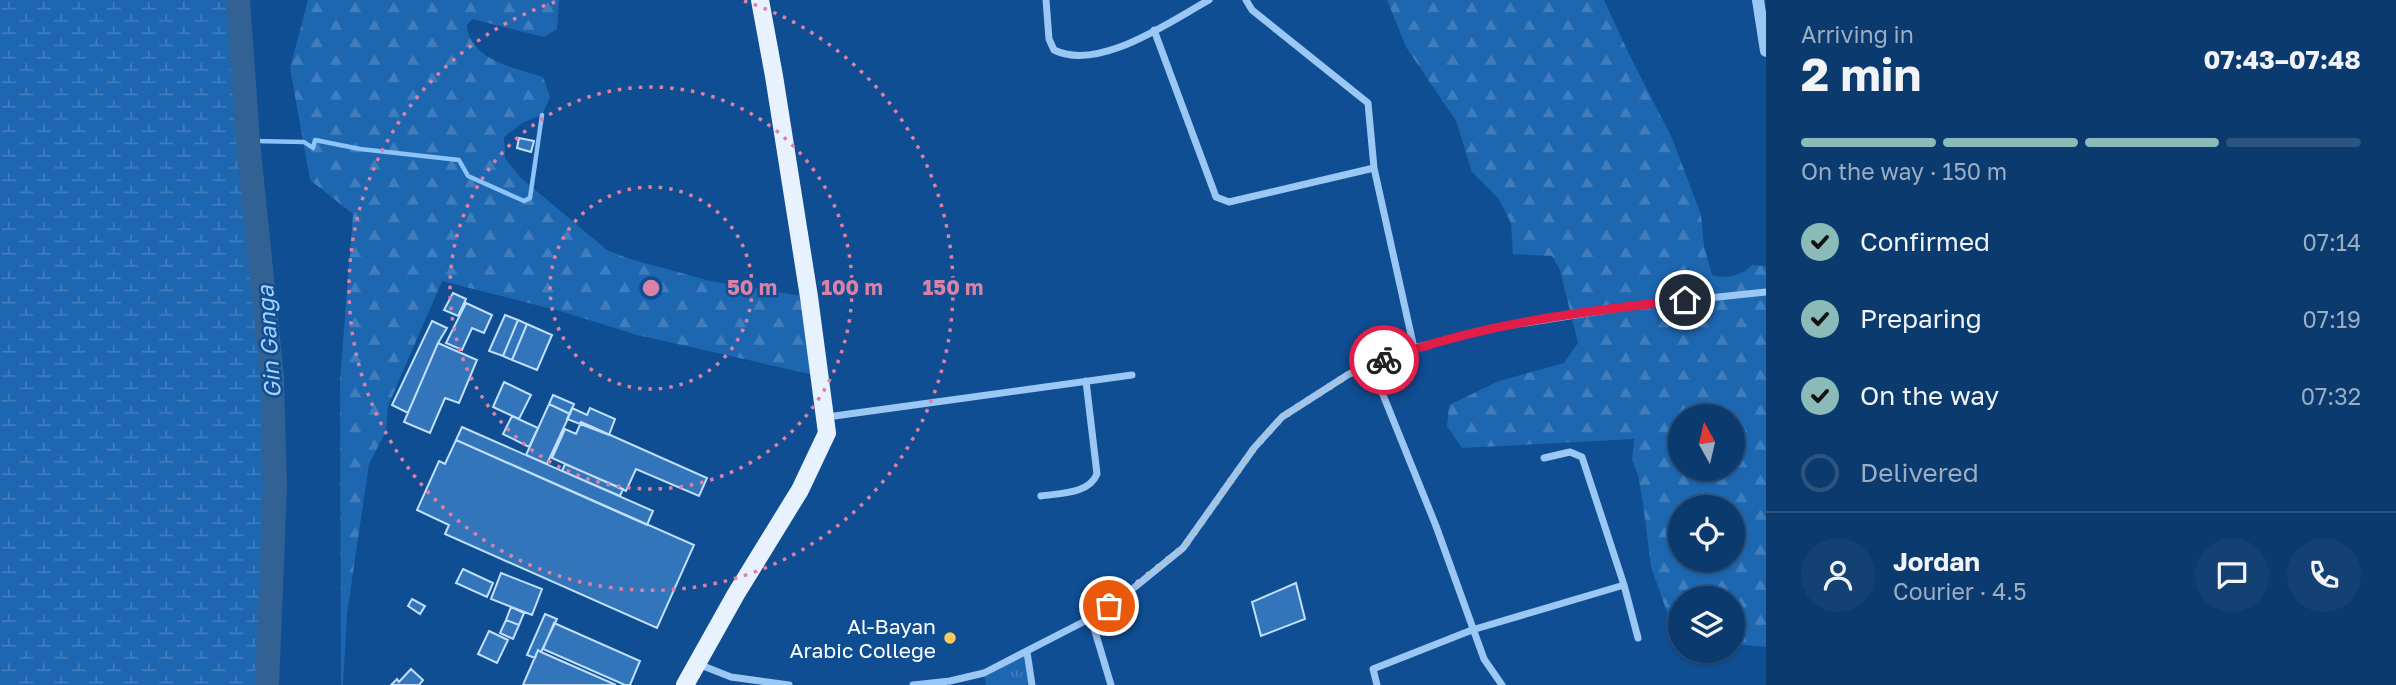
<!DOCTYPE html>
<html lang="en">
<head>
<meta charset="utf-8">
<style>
  body { margin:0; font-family:"Golos Text",sans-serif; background:#144173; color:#f1f3f6; height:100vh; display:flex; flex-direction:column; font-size:26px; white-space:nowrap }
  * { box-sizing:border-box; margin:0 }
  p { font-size:23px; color:#9aadc2 }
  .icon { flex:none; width:38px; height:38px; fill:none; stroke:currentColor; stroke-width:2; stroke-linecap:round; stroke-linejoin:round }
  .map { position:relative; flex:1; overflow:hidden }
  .drawer { display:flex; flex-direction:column; background:#0b3a6e; width:630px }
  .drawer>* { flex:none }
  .needle { width:46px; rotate:352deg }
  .controls { position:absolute; left:1668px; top:404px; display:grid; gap:14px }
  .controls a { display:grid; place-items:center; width:77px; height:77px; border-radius:50%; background:#0b3a6e; box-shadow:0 2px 5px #0004,0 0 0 2px #2b5481; font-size:35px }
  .pin { position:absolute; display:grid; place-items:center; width:60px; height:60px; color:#fff; margin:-30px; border:4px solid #fff; border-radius:50%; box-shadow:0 2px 7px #0007 }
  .courier { position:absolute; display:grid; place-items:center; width:70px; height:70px; margin:-35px; border:5px solid #e11d48; border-radius:50%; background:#fff; color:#222; box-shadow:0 2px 9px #0007 }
  .headline em { font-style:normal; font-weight:700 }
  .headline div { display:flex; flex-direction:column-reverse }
  .headline { display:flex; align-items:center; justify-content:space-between; height:119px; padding:0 35px }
  h1 { font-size:46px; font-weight:700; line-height:52px }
  .bar { display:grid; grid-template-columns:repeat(4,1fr); gap:10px 7px; align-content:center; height:84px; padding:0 35px }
  .bar i { height:9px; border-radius:5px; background:#2b5481 }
  .bar .active { background:#8bbbb9 }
  .bar p { grid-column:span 4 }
  .line { display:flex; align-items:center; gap:18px; padding:0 35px; border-top:2px solid #2b5481 }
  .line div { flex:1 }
  .round { display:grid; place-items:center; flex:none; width:74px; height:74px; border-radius:37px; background:#144173 }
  ol { padding:0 35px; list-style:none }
  li { display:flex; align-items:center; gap:21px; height:77px }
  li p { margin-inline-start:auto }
  li .icon { padding:7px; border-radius:50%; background:#8bbbb9; color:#111; stroke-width:4 }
  li:last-child { color:#9aadc2 }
  li i { width:38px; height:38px; border:4px solid #2b5481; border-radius:50% }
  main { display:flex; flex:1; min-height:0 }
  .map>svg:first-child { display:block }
</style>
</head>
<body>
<main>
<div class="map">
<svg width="1766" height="685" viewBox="0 0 1766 685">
  <defs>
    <pattern id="grass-tufts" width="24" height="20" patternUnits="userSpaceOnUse" patternTransform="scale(1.75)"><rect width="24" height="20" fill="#1d66b0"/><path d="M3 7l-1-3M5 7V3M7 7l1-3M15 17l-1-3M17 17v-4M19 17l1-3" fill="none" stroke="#3f7dbc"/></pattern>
    <pattern id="forest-firs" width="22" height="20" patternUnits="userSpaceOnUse" patternTransform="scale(1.75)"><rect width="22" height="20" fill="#1d66b0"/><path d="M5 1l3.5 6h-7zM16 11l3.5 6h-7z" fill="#3f7dbc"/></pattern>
    <pattern id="wetland-marsh" width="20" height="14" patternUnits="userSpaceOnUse" patternTransform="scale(1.75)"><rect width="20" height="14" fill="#1d66b0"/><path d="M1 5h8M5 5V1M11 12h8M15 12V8" fill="none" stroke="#3f7dbc"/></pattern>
  </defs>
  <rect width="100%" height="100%" fill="#0f4e93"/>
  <!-- grass -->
  <path fill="url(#grass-tufts)" d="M1027,652l5,33h-46l-2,-12z"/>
  <!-- forest -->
  <path fill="url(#forest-firs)" fill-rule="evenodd" d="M308,0h251l-2,29 -13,8 -72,-18 -5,6c2,35 49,43 76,52l7,20 -8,18 -20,8 -18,14 1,21 16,20 86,72 20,8 83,23 99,16 10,79 -182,-41 -77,-24 -118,-30 -54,125 -2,25 -17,33 -22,150 -4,71h-2l-1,-305 13,-166 -43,-34 -20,-112z
    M1387,0h217l25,54 43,84 29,77 3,31 8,29c14,4 30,1 40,-10l14,1v381l-33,-3 -1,-46h-52v32l-9,-7 -20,-56 -8,-64 -5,-28 -6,-15 2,-21 -172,9 -15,-22 2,-21 50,-24 65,-18 14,-20 -18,-73 -8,-14 -39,-2 -2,-31 -13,-25 -26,-26 -16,-51 -50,-74zM1680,416h52v53h-52zM1680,508h52v52h-52z"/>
  <!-- wetland -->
  <path fill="url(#wetland-marsh)" d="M0,0h238l10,141 24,236 3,110 -8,198h-267z"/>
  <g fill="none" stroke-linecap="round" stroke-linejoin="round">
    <!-- stream -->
    <path stroke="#8cc3f8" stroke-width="4.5" d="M248,141l56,1 9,6 2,-8 45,9 99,11 9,16 56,25 6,-3 12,-83"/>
    <!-- river -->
    <path stroke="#326193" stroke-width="24" d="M238,0l10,141 24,236 3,110 -8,198"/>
  </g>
  <!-- building -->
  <path fill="#3375ba" stroke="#c2e0fe" stroke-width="2" d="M519,138l15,3 -3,11 -14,-4z
    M453,293l13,6 -8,17 -14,-6z
    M466,303l26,12 -8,18 -12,-5 -10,22 -16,-7z
    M505,315l13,5 -15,36 -14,-5z
    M518,320l9,4 -15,36 -9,-4z
    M432,321l15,7 -9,15 -30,70 -16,-8z
    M527,324l25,11 -15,35 -25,-10z
    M438,343l39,17 -18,43 -14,-5 -15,35 -26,-11z
    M504,382l27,13 -12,24 -26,-12z
    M553,395l21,9 -4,10 -21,-10z
    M549,404l21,10 -23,50 -21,-9z
    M572,408l15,7 3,-7 25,11 -6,16 -42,-16z
    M512,416l26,12 -9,19 -26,-13z
    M581,422l126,56 -8,18 -63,-27 -10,22 -74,-33 13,-29 11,5z
    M462,427l191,84 -6,14 -191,-85z
    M456,440l238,105 -37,83 -212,-94 4,-9 -32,-15 22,-49 6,3z
    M565,464l58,25 -3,7 -58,-25z
    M463,569l30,14 -6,14 -31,-14z
    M501,573l41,16 -10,26 -41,-16z
    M1296,583l9,36 -44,17 -9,-34z
    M412,599l13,7 -5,8 -12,-8z
    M511,607l13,6 -5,12 -13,-5z
    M545,614l12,5 -16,33 -3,-2 -3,8 -8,-3z
    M506,620l13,5 -6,14 -13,-6z
    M554,623l86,38 -10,24h-5l-82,-36z
    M489,631l19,9 -11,23 -19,-9z
    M538,650l3,2 75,33h-93z
    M411,669l12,11 -4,5h-28l6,-6 2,3z"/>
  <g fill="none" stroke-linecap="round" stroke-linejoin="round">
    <!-- minor -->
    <path stroke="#9bc7f4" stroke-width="7" d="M1046,0l3,39 5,11c45,22 115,-28 155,-50
      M1246,0l6,10 116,93 6,65 40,180
      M1154,30l62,167 13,5 145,-34
      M1371,365l65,161 48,133 18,26
      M827,417l305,-42
      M1544,458l26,-6 12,5 42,128
      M1041,496c19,-3 48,-2 56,-22l-11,-93
      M1091,618l20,67
      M1027,652l5,33
      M698,664l33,13 58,8
      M913,685l37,-4 34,-8 107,-55 34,-23 58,-47 71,-100 28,-31 67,-43 65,-26 79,-20 139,-22 134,-14
      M1377,685l-4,-16 99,-39 152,-45 14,53"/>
    <!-- tertiary -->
    <path stroke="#9bc7f4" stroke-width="12" d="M1758,0l8,51"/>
    <!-- primary -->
    <path stroke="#e8f2ff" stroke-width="18" d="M685,685l51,-91 64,-104 27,-57 -18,-136 -35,-221 -14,-76"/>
  </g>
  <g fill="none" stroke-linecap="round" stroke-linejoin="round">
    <!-- done -->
    <path stroke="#abc1d9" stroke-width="7" stroke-dasharray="0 12.6" d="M1109,606l74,-58 71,-100 28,-31 67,-43 35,-14"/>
    <!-- route -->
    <path stroke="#e11d48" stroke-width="9" d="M1384,360c95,-36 200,-49 301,-60"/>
  </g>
  <!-- distance rings -->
  <g fill="none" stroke="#dd80a5" stroke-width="3.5" stroke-dasharray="3.5 7">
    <circle cx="651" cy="288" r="101"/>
    <circle cx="651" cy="288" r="201"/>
    <path d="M744 1A302 302 0 1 1 558 1"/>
  </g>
  <!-- markers -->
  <circle fill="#ffc95e" stroke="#0f4e93" stroke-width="2.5" cx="950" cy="638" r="7"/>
  <g text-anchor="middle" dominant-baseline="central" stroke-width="5" stroke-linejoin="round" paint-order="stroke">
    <!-- poi labels -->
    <g font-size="21" fill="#fff" stroke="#0f4e93" text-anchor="end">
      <text x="936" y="626">Al-Bayan<tspan x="936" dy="24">Arabic College</tspan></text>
    </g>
    <!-- water labels -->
    <g font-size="23" font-style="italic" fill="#a7d1fb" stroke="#0f4e93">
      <text transform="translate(268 342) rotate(-94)">Gin Ganga</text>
    </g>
  </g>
  <circle cx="651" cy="288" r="10" fill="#dd80a5" stroke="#0f4e93" stroke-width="3.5"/>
  <g font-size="21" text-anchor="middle" font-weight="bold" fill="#dd80a5" stroke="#0f4e93" stroke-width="5" stroke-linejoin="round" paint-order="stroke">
    <text x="752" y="295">50 m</text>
    <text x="852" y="295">100 m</text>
    <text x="953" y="295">150 m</text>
  </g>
</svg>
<div class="controls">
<a><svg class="needle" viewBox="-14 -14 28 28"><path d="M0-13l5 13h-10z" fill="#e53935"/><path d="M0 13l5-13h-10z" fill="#9aadc2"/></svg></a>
<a><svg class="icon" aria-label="locate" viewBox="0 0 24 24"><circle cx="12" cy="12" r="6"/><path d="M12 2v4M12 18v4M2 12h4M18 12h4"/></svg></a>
<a><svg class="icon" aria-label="layers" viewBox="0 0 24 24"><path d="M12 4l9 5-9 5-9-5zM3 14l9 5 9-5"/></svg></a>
</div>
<div class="pin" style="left:1109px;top:606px;background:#ea580c"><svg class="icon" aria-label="bag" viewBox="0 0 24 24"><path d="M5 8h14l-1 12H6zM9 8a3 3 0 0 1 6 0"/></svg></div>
<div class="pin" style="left:1685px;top:300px;background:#1f2937"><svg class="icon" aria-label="home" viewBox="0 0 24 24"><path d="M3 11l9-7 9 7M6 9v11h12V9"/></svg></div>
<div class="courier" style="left:1384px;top:360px"><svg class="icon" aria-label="bike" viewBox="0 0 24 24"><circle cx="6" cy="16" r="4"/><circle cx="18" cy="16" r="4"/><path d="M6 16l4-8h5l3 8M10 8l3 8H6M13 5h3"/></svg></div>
</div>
<section class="drawer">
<div class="headline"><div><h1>2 min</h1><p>Arriving in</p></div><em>07:43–07:48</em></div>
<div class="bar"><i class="active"></i><i class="active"></i><i class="active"></i><i></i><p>On the way · 150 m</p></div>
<ol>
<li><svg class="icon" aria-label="check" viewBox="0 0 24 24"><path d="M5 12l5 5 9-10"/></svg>Confirmed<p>07:14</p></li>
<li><svg class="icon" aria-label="check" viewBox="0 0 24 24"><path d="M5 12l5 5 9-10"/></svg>Preparing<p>07:19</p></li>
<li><svg class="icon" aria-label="check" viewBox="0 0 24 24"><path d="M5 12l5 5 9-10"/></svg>On the way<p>07:32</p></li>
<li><i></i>Delivered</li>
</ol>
<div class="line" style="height:126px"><a class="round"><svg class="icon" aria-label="person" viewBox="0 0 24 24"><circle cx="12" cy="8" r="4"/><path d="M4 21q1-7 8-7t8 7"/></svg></a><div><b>Jordan</b><p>Courier · 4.5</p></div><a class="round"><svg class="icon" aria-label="chat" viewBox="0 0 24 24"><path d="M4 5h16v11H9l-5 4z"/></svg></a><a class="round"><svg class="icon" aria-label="phone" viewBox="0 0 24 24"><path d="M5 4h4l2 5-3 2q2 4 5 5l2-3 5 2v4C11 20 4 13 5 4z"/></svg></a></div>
</section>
</main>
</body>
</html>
